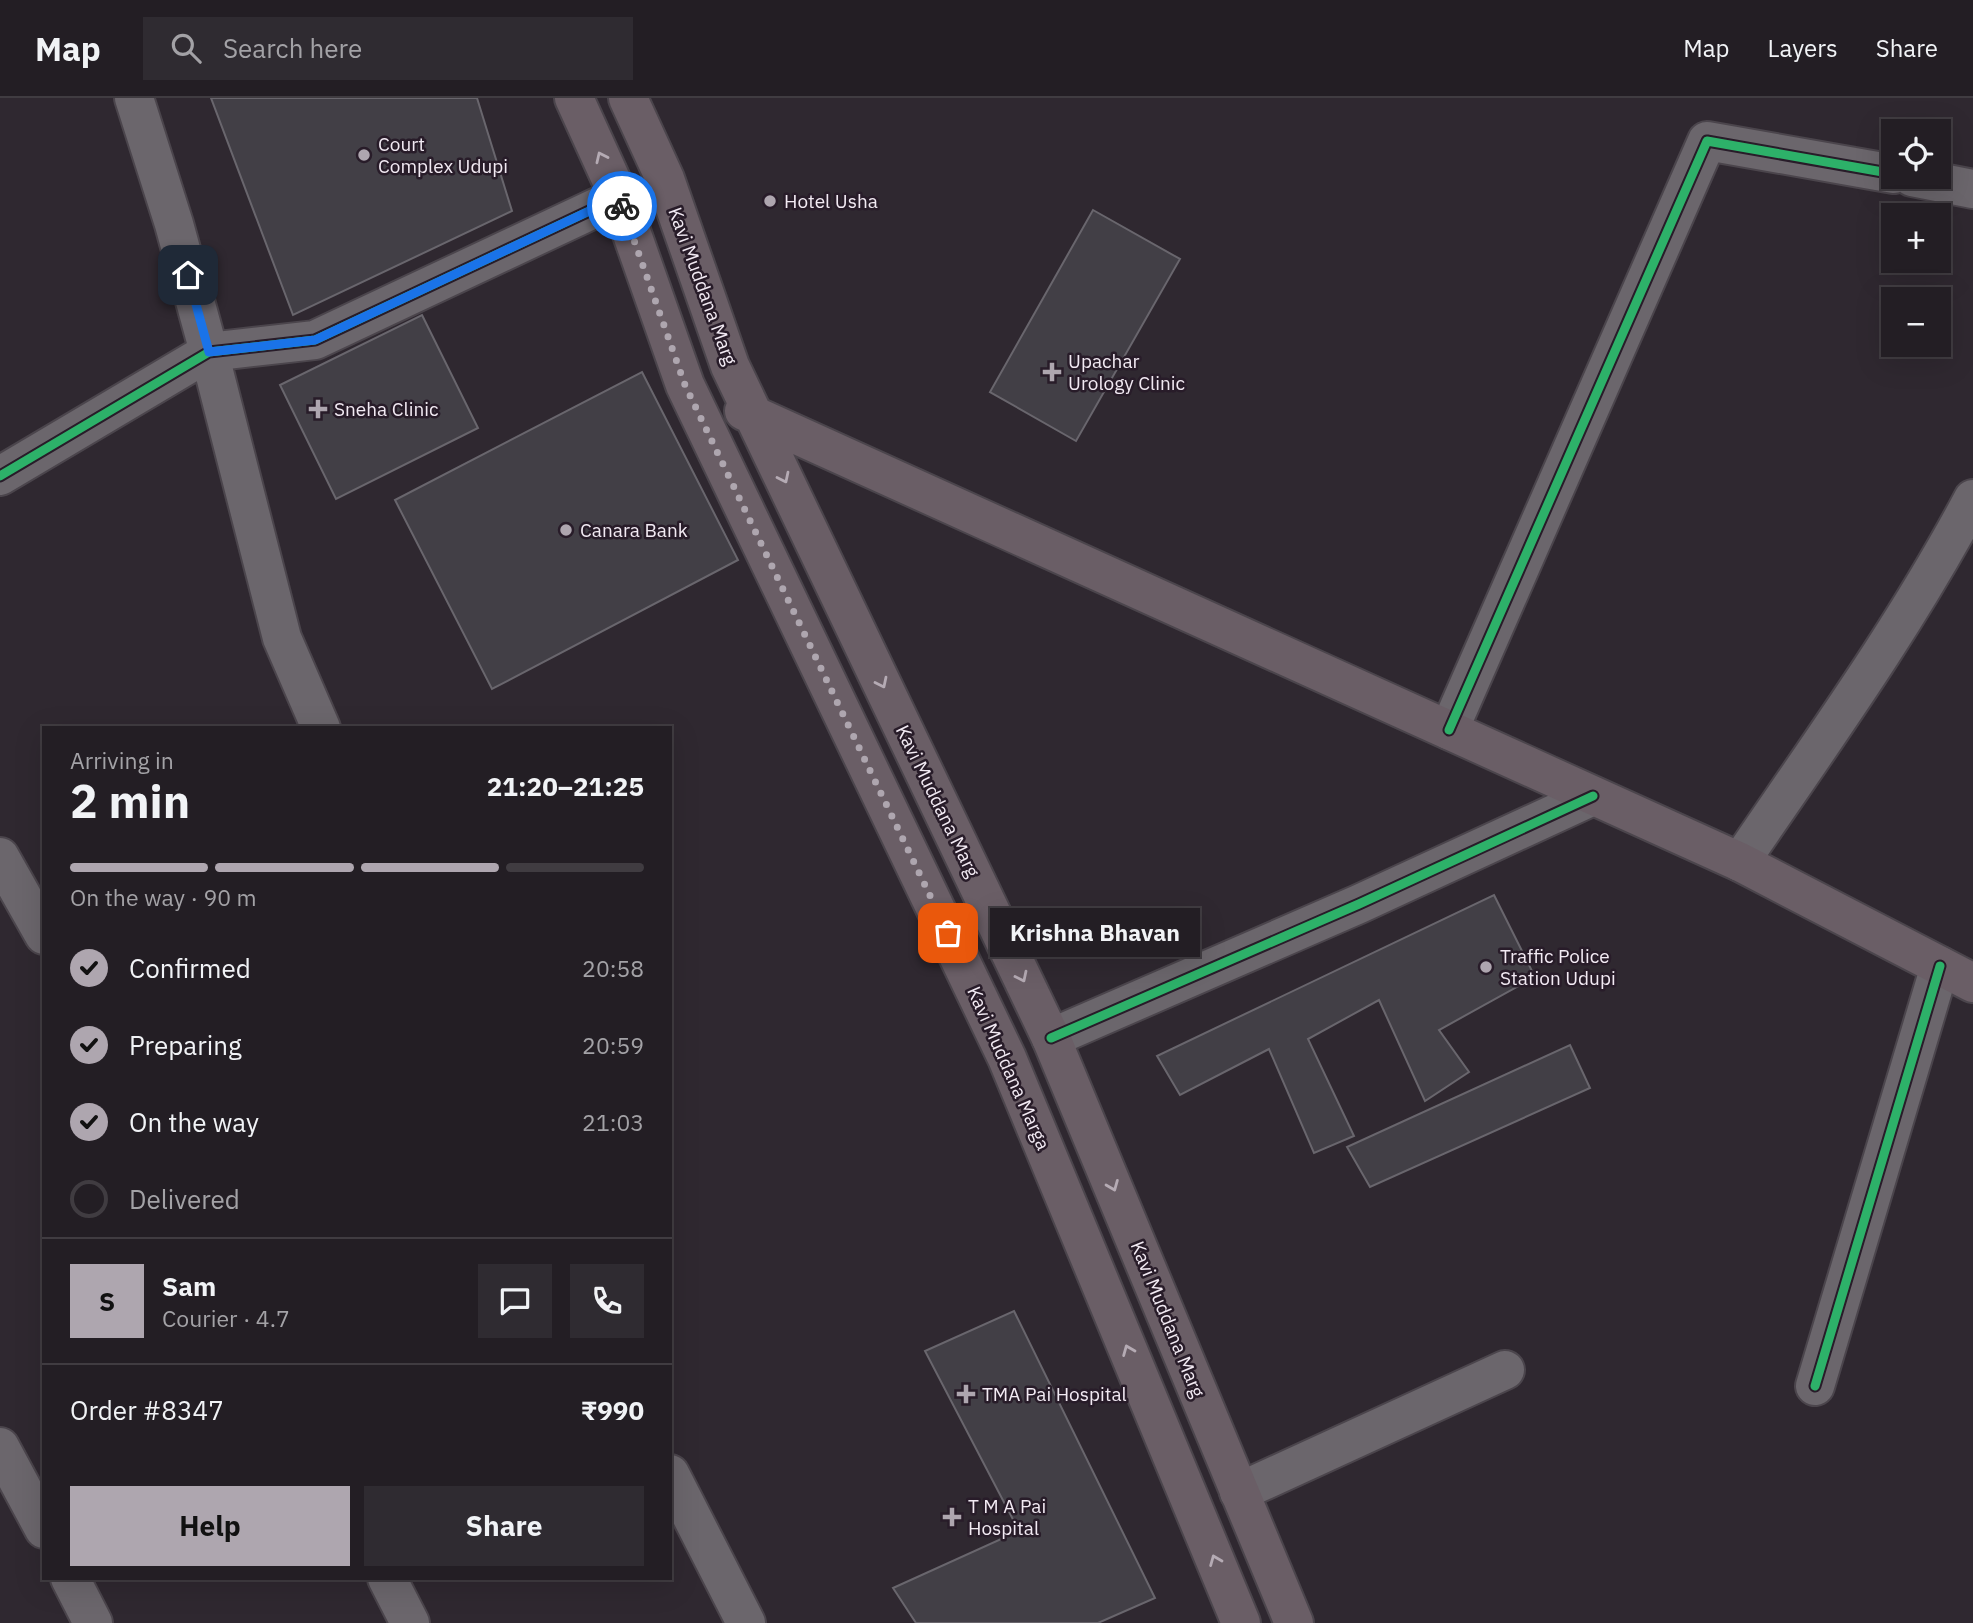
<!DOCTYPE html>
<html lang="en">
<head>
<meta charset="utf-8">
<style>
  body { margin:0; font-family:"IBM Plex Sans",sans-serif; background:#2f2b31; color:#f1f3f6; height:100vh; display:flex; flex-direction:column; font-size:26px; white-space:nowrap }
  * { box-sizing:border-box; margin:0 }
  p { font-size:23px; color:#a3a2a6 }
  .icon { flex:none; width:38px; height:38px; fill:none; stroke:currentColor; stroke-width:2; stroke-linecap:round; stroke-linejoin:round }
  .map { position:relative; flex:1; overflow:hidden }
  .sheet { position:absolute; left:42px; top:628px; width:630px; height:854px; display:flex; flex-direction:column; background:#231e24; border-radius:0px; box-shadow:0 7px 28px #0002,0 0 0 2px #403c41 }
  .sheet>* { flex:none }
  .tools { position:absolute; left:1881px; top:21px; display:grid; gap:14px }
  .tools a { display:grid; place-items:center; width:70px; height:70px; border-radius:0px; background:#231e24; box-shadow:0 7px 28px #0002,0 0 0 2px #403c41; font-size:35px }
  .pin { position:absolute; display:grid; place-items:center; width:60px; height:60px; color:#fff; margin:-30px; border-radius:14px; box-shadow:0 4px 10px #0006 }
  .courier { position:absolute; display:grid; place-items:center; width:70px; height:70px; margin:-35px; border:5px solid #1a73e8; border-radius:50%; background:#fff; color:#222; box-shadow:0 2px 9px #0007 }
  .bubble { position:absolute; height:49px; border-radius:0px; background:#231e24; box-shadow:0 7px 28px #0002,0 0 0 2px #403c41; font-size:23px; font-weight:700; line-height:49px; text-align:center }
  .head em { font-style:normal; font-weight:700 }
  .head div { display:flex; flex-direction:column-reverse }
  .head { display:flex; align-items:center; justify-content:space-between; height:119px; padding:0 28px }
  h1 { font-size:46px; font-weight:700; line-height:52px }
  .bar { display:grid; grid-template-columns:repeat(4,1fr); gap:10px 7px; align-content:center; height:84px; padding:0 28px }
  .bar i { height:9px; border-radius:5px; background:#403c41 }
  .bar .current { background:#aea6af }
  .bar p { grid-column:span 4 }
  .line { display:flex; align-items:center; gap:18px; padding:0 28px; border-top:2px solid #403c41 }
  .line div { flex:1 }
  .round { display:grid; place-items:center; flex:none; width:74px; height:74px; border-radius:0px; background:#2f2b31 }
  ol { padding:0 28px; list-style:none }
  li { display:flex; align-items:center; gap:21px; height:77px }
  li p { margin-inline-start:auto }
  li .icon { padding:7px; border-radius:50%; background:#aea6af; color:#111; stroke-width:4 }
  li:last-child { color:#a3a2a6 }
  li i { width:38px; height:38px; border:4px solid #403c41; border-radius:50% }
  .cta { display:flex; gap:14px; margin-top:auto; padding:14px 28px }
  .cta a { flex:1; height:80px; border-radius:0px; background:#aea6af; color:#111; font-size:28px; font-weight:700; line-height:80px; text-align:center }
  .cta a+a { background:#2f2b31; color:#f1f3f6 }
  header { display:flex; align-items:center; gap:42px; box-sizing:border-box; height:98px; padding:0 35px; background:#231e24; border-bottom:2px solid #403c41 }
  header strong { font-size:33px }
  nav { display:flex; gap:38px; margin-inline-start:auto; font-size:24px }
  .search { width:490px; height:63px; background:#2f2b31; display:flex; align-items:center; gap:18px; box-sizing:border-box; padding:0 24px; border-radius:0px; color:#a3a2a6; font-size:26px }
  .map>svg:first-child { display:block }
</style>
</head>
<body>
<header>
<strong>Map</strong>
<div class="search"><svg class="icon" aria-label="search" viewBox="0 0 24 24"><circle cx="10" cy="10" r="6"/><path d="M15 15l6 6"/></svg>Search here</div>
<nav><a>Map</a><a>Layers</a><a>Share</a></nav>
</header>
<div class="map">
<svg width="1973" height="1525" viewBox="0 0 1973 1525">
  <rect width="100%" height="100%" fill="#2f2830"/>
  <!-- building -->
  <path fill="#423f46" stroke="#69666d" stroke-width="2" d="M211,0h266l35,113 -219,104z
    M1093,112l87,49 -104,182 -86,-49z
    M422,217l56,113 -142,71 -56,-114z
    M642,274l96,188 -246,129 -97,-189z
    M1494,797l41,82 -96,53 30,42 -44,29 -46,-101 -71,39 46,97 -40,17 -45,-104 -89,46 -23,-39z
    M1570,947l20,43 -220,99 -23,-40z
    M1014,1213l141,287 -57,25h-182l-23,-35 126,-57 -94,-180z"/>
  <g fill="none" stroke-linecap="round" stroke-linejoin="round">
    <defs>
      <path id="minor" d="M134,0l40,126 35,128 73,286 39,90
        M1912,79l61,12
        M0,378l209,-124 106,-12 304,-143
        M1449,632l258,-589 187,33
        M0,759l44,78
        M1740,764c81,-119 165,-235 233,-363
        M1051,940l308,-134 234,-108
        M1815,1288l125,-420
        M0,1349l44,82
        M670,1376l76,149
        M1239,1394l266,-122
        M70,1480l23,45
        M387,1480l23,45"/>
      <path id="major" d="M574,0l45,99 66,188 322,673 234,565
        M628,0l37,81 65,187 321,672 243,585
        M744,313l996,451 233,121"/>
    </defs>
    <!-- minor casing -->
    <use href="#minor" stroke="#4b454c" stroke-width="42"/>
    <!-- major casing -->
    <use href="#major" stroke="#4b454c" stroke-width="42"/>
    <!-- minor -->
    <use href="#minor" stroke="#6b666c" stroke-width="38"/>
    <!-- major -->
    <use href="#major" stroke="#6a5e66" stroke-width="38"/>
    <defs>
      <path id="cycleway" d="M0,378l209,-124 106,-12 304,-143
        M1449,632l258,-589 187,33
        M1051,940l308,-134 234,-108
        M1815,1288l125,-420"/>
    </defs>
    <!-- cycleway casing -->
    <use href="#cycleway" stroke="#281c29" stroke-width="13"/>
    <!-- cycleway -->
    <use href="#cycleway" stroke="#2db169" stroke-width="9"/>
  </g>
  <!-- one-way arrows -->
  <defs><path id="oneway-chevron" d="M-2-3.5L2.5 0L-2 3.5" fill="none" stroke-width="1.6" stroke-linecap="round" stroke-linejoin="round" transform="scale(1.75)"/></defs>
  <g stroke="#b5abb4">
    <use href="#oneway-chevron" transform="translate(601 59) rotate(-115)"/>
    <use href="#oneway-chevron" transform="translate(784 380) rotate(64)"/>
    <use href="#oneway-chevron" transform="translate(882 585) rotate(64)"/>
    <use href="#oneway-chevron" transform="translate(1022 879) rotate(64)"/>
    <use href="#oneway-chevron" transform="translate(1113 1088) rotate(68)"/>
    <use href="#oneway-chevron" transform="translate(1128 1252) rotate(-112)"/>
    <use href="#oneway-chevron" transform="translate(1215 1462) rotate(-112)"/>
  </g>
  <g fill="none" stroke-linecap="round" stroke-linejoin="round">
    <!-- done -->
    <path stroke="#aea6af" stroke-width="7" stroke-dasharray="0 12.6" d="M622,108l63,179 263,548"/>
    <!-- route -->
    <path stroke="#1a73e8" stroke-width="9" d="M188,177l21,77 106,-12 304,-143 3,9"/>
  </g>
  <!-- markers -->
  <g fill="#aea6af" stroke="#281c29" stroke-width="2.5">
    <circle cx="364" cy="57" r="7"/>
    <circle cx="770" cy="103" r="7"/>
    <path d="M1048.5 263.5h7v7h7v7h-7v7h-7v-7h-7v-7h7z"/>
    <path d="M314.5 300.5h7v7h7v7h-7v7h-7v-7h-7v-7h7z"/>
    <circle cx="566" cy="432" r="7"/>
    <circle cx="1486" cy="869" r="7"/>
    <path d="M962.5 1285.5h7v7h7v7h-7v7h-7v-7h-7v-7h7z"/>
    <path d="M948.5 1408.5h7v7h7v7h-7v7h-7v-7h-7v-7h7z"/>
  </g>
  <g text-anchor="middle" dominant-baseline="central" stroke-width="5" stroke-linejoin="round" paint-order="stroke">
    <!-- poi labels -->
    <g font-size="19" fill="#f2eaf3" stroke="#281c29" text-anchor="start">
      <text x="378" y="46">Court<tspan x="378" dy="22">Complex Udupi</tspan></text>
      <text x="784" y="103">Hotel Usha</text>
      <text x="1068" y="263">Upachar<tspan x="1068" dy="22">Urology Clinic</tspan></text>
      <text x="334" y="311">Sneha Clinic</text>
      <text x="580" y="432">Canara Bank</text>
      <text x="1500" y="858">Traffic Police<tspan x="1500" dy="22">Station Udupi</tspan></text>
      <text x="982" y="1296">TMA Pai Hospital</text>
      <text x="968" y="1408">T M A Pai<tspan x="968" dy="22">Hospital</tspan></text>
    </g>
    <!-- street labels -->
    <g font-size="19" fill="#f2eaf3" stroke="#281c29">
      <text transform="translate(703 188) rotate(70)">Kavi Muddana Marg</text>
      <text transform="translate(938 703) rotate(64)">Kavi Muddana Marg</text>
      <text transform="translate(1009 970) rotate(66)">Kavi Muddana Marga</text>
      <text transform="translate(1168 1221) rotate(68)">Kavi Muddana Marg</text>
    </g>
  </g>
</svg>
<div class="tools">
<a><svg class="icon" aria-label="locate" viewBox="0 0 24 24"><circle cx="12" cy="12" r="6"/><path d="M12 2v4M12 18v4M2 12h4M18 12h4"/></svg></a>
<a>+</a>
<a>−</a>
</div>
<div class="pin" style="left:948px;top:835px;background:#ea580c"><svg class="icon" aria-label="bag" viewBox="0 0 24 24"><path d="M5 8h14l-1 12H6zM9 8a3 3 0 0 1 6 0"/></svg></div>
<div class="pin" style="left:188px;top:177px;background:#1f2937"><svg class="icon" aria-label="home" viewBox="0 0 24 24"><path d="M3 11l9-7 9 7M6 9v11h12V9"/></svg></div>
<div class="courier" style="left:622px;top:108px"><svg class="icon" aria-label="bike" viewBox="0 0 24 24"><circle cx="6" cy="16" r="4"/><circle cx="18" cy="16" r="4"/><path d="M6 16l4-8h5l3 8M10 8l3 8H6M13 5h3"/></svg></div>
<div class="bubble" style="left:990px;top:810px;width:210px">Krishna Bhavan</div>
<section class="sheet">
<div class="head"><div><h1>2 min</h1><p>Arriving in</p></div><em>21:20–21:25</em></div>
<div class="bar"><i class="current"></i><i class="current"></i><i class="current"></i><i></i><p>On the way · 90 m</p></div>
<ol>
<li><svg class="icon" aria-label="check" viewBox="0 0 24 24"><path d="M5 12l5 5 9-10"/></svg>Confirmed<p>20:58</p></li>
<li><svg class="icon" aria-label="check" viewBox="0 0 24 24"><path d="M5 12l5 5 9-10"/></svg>Preparing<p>20:59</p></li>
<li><svg class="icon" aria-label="check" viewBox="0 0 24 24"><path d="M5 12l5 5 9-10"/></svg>On the way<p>21:03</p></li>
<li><i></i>Delivered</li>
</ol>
<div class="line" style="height:126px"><b class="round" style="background:#aea6af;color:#111">S</b><div><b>Sam</b><p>Courier · 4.7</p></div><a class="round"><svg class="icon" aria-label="chat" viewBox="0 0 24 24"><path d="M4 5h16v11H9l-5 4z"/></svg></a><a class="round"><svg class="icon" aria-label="phone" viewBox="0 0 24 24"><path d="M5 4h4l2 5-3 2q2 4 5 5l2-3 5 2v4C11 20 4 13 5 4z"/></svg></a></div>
<div class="line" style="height:91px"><div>Order #8347</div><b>₹990</b></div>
<div class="cta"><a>Help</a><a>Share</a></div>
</section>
</div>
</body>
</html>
